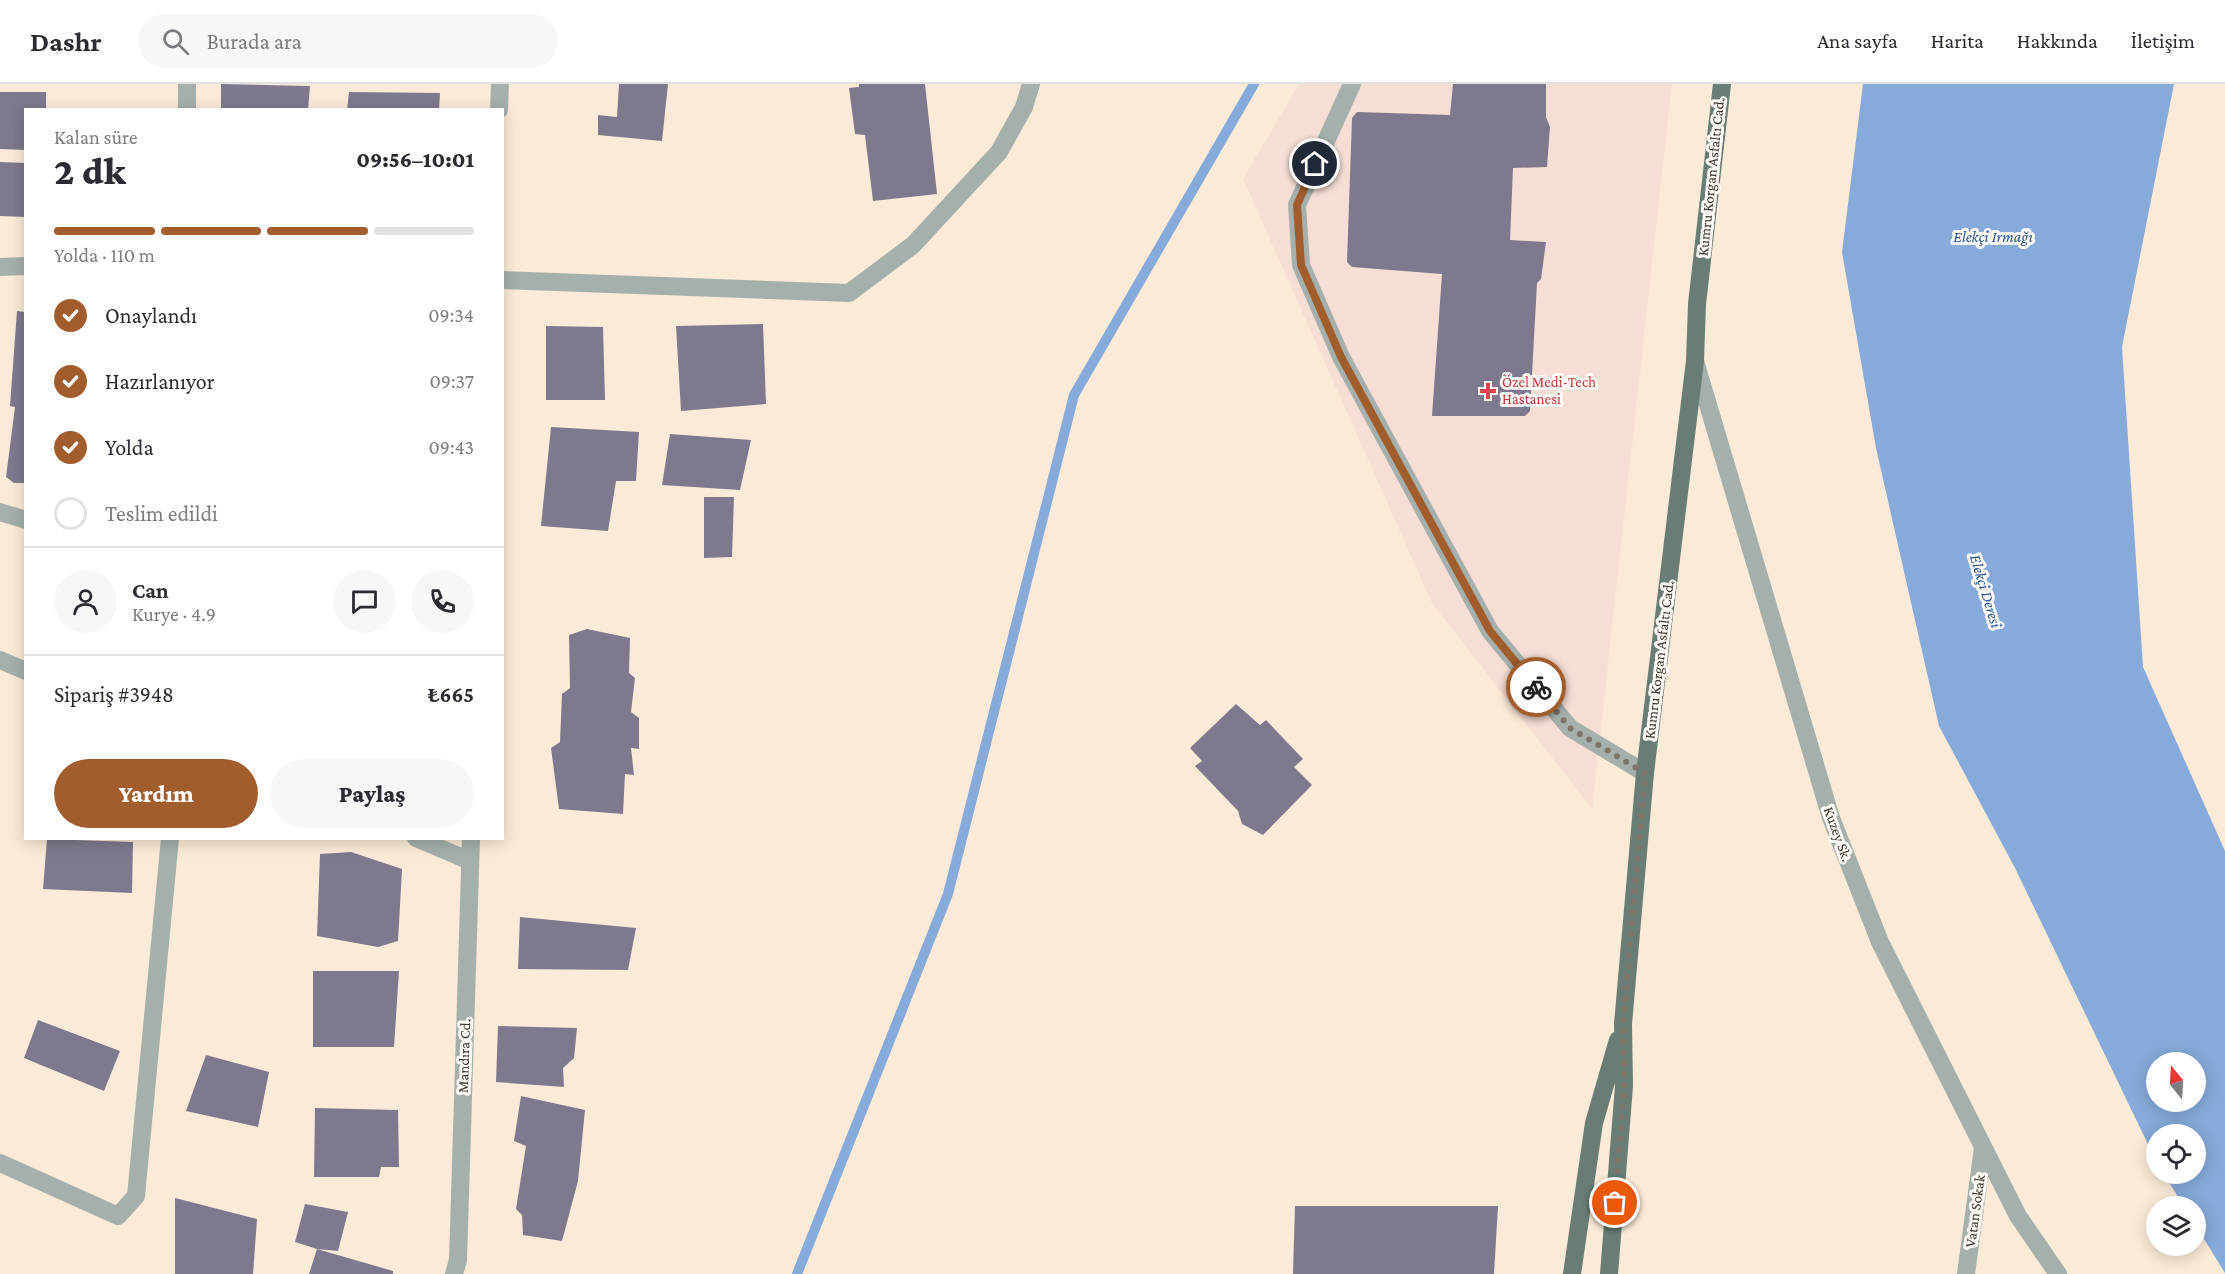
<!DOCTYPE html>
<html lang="tr">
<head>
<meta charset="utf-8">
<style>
  body { margin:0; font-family:"Crimson Pro",serif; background:#f7f7f7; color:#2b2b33; height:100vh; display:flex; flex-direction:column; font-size:22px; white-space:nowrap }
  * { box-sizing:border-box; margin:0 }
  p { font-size:20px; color:#7c7c81 }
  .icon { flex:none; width:33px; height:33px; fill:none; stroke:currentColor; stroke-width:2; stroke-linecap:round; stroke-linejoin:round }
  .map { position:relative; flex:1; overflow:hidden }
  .drawer { position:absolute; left:24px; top:24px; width:480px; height:732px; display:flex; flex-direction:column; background:#fff; border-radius:0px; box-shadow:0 3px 15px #0003 }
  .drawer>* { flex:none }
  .needle { width:39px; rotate:342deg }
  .controls { position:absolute; left:2146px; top:968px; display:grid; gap:12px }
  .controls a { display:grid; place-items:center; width:60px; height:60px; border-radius:50%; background:#fff; box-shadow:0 3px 15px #0003; font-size:30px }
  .pin { position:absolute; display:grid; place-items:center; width:51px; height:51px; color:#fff; margin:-26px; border:3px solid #fff; border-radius:50%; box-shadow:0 2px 6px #0007 }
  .courier { position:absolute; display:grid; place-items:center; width:60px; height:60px; margin:-30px; border:4px solid #a15e2c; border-radius:50%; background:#fff; color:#222; box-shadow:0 2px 8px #0007 }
  .summary em { font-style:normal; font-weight:800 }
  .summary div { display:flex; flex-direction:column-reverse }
  .summary { display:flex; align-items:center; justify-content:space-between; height:102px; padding:0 30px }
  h1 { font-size:39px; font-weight:800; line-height:45px }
  .bar { display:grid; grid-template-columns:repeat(4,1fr); gap:9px 6px; align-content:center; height:72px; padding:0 30px }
  .bar i { height:8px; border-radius:4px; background:#e1e1e2 }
  .bar .on { background:#a15e2c }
  .bar p { grid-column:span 4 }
  .line { display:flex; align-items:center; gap:15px; padding:0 30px; border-top:2px solid #e1e1e2 }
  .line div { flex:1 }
  .round { display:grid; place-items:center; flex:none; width:63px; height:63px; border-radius:32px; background:#f7f7f7 }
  ol { padding:0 30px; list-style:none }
  li { display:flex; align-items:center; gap:18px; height:66px }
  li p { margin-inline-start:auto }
  li .icon { padding:6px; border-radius:50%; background:#a15e2c; color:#fff; stroke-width:4 }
  li:last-child { color:#7c7c81 }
  li i { width:33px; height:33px; border:3px solid #e1e1e2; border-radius:50% }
  .button { display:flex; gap:12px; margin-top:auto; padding:12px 30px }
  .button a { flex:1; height:69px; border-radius:36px; background:#a15e2c; color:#fff; font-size:24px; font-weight:800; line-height:69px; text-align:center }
  .button a+a { background:#f7f7f7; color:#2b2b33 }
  header { display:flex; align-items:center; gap:36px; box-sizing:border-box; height:84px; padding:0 30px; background:#fff; border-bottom:2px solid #e1e1e2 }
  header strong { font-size:28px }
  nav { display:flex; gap:33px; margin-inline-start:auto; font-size:21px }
  .search { width:420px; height:54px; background:#f7f7f7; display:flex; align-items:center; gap:15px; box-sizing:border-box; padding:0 21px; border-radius:33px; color:#7c7c81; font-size:22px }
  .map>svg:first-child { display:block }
</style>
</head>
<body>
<header>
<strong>Dashr</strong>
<div class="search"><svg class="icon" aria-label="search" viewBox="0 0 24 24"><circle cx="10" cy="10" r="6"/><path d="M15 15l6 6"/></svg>Burada ara</div>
<nav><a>Ana sayfa</a><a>Harita</a><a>Hakkında</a><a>İletişim</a></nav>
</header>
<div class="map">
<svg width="2225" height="1190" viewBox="0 0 2225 1190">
  <rect width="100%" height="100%" fill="#fbead7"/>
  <!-- medical -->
  <path fill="#f6ded4" d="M1299,0h373l-80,725 -160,-206 -189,-424z"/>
  <!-- water -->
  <path fill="#86aad9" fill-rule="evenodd" d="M1863,0h311l-52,263 21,320 82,184v422l-29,-47v-20h-12l-21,-33h33v-39h-39v29l-142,-295 -76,-142 -63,-278 -34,-196zM2157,978h39v39h-39z"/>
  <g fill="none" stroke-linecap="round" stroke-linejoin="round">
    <!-- stream -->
    <path stroke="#86aad9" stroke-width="10" d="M797,1190l151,-380 126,-499 180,-311"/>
  </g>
  <!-- building -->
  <path fill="#7e798e" d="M221,0l89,2 -2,24h-87z
    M619,0h49l-6,57 -64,-6v-20l19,2z
    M859,0h66l12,110 -64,7 -8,-66 -10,-1 -6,-46 10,-1z
    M1453,0h93v33l4,10 -3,40 -34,1 -3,72 36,2 -5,37 -4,4 -7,128 -5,5h-93l10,-142 -90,-7 -5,-5 5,-144 5,-6 93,3z
    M0,8h46v18h-20v40l-26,-1z
    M349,8l91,1 -1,17h-92z
    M0,78l26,1v54l-26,-1z
    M17,227l9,1v171h-12l-8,-6 9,-70 -5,-1z
    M763,240l3,80 -85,7 -5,-85z
    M546,242l57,1 2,73h-59z
    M551,343l88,5 -3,49h-20l-8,50 -67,-5z
    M670,350l81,6 -11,50 -78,-5z
    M704,413h30l-2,60 -28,1z
    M587,545l43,9 -1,35 6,5 -4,34 8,6v31l-8,-1 3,27 -9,-1 -2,40 -64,-5 -8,-61 9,-6 2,-48 8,-6 -1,-53z
    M1236,620l24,21 6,-5 37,39 -9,8 18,18 -49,50 -21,-11 -4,-13 -43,-45 7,-5 -12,-13z
    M47,755l86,3 -1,51 -89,-4z
    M351,768l51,17 -4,72 -20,6 -61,-11 3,-82z
    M520,833l116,11 -8,42 -110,-1z
    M313,887h86l-5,76h-81z
    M38,936l82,31 -16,40 -80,-33z
    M498,942l79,2 -3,30 -11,10 1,19 -68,-5z
    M206,971l63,17 -11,55 -72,-16z
    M521,1012l64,14 -7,71 -16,60 -39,-6 -1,-20 -6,-6 10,-63 -12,-5z
    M315,1024l83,2 1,57h-18l-2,10h-65z
    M175,1114l82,21 -4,55h-78z
    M305,1120l43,8 -10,39 -21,-2 -22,-7z
    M1295,1122h203l-4,68h-201z
    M317,1165l76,22v3h-84z"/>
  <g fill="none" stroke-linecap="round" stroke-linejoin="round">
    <!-- minor -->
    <path stroke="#a5b0ac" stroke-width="18" d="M187,0v26
      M1352,0l-55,121 4,60 40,92 149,274 80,97 75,45
      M499,26l1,-26
      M0,183l26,-1
      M502,196l347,13 64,-48 86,-93 25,-45 7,-23
      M1695,277l136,457 49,124 138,274 40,58
      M0,428l26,8
      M0,576l26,11
      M416,754l54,23
      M0,1079l118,53 18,-20 34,-358
      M454,1190l4,-14 13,-422
      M1966,1190l17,-126"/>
    <!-- major -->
    <path stroke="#687d76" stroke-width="18" d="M1572,1190l22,-151 24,-83
      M1609,1190l15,-188 -1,-62 22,-251 50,-412 2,-57 25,-220"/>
  </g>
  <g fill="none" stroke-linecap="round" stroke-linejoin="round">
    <!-- done -->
    <path stroke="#7f7469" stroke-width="6" stroke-dasharray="0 10.8" d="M1536,603l34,41 75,45 -22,251 1,62 -9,117"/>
    <!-- route -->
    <path stroke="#a15e2c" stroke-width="8" d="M1315,80l-18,41 4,60 40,92 149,274 46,56"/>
  </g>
  <!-- markers -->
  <path fill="#e0444e" stroke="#fdfaf6" stroke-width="2" d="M1485 298h6v6h6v6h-6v6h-6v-6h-6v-6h6z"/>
  <g text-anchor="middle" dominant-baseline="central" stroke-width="6" stroke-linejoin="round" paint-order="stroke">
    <!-- street labels -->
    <g font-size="15" fill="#3c352e" stroke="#fdfaf6">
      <text transform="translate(1711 93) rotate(-84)">Kumru Korgan Asfaltı Cad.</text>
      <text transform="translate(1659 576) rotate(-83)">Kumru Korgan Asfaltı Cad.</text>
      <text transform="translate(1838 750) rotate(70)">Kuzey Sk.</text>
      <text transform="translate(464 972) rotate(-88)">Mandıra Cd.</text>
      <text transform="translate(1975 1127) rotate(-82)">Vatan Sokak</text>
    </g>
    <!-- health labels -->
    <g font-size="15" fill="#be3a42" stroke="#fdfaf6" text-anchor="start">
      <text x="1502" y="298">Özel Medi-Tech<tspan x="1502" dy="17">Hastanesi</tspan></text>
    </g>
    <!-- water labels -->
    <g font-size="16" font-style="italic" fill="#265690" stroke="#fdfaf6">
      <text x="1993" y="152">Elekçi Irmağı</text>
      <text transform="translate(1986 507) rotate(73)">Elekçi Deresi</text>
    </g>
  </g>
</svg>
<div class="controls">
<a><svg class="needle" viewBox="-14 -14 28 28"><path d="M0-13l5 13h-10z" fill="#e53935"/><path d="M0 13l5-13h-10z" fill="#7c7c81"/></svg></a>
<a><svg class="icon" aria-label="locate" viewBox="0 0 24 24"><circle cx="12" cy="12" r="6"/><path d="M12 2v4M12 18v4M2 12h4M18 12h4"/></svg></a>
<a><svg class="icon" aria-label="layers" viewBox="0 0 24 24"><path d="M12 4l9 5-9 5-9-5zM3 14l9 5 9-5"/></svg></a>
</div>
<div class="pin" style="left:1615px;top:1119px;background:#ea580c"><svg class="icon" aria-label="bag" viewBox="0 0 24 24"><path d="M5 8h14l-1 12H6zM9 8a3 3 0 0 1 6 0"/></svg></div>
<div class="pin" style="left:1315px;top:80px;background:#1f2937"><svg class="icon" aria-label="home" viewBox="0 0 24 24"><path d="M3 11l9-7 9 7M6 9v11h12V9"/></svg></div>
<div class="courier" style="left:1536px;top:603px"><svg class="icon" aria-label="bike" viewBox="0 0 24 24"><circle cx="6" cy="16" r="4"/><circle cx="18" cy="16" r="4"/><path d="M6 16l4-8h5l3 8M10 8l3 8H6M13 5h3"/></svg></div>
<section class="drawer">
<div class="summary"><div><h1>2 dk</h1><p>Kalan süre</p></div><em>09:56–10:01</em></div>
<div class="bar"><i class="on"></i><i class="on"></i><i class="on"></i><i></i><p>Yolda · 110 m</p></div>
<ol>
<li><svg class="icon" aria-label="check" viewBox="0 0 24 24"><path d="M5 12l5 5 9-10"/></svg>Onaylandı<p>09:34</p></li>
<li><svg class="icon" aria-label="check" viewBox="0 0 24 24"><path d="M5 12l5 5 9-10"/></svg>Hazırlanıyor<p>09:37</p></li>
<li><svg class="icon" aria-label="check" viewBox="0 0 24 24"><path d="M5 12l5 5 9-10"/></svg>Yolda<p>09:43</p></li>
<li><i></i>Teslim edildi</li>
</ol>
<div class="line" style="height:108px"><a class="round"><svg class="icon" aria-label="person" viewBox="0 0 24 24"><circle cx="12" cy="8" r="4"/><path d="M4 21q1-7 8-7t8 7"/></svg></a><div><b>Can</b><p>Kurye · 4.9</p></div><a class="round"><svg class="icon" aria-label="chat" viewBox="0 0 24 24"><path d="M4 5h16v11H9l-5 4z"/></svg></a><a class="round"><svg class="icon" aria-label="phone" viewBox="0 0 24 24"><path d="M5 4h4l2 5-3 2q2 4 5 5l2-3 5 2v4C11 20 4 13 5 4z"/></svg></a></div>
<div class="line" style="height:78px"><div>Sipariş #3948</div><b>₺665</b></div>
<div class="button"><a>Yardım</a><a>Paylaş</a></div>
</section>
</div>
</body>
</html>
